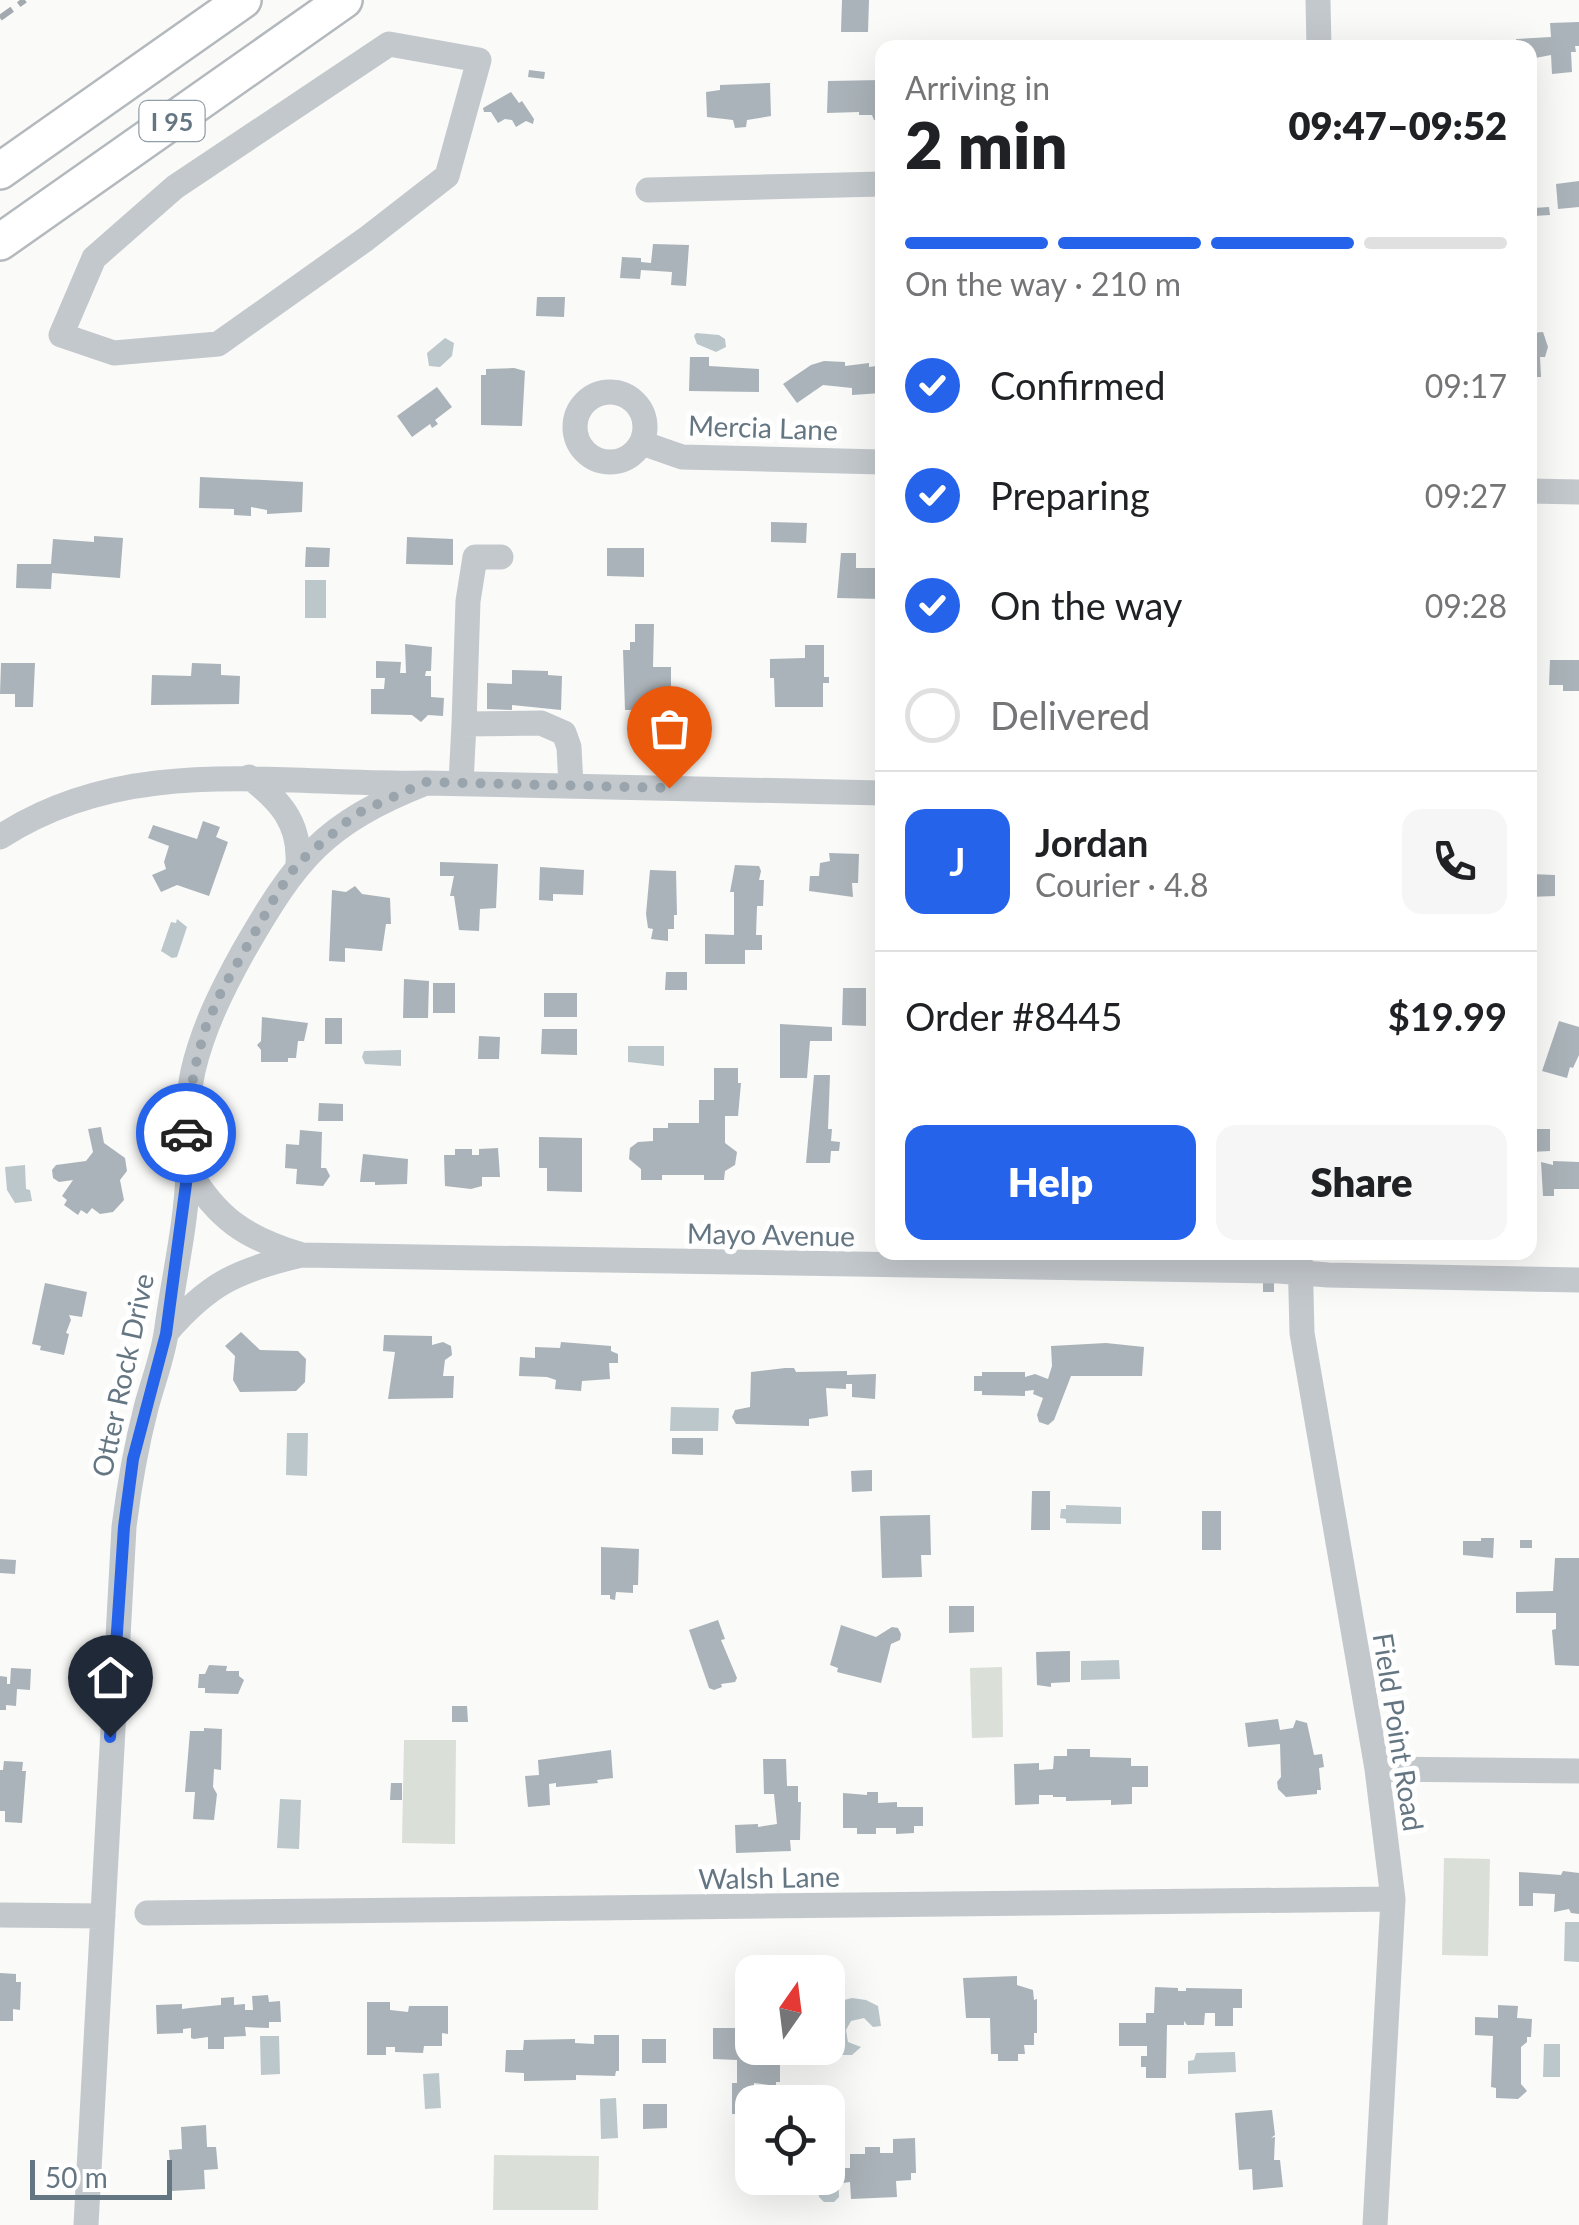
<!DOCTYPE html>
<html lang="en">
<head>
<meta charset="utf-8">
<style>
  body { margin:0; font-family:Lato,sans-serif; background:#f6f6f6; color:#202124; height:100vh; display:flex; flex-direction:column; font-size:38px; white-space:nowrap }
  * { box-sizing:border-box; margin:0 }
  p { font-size:32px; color:#757577 }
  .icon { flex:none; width:55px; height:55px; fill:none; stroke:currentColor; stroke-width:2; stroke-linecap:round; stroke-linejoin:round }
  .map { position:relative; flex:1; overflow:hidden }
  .sheet { position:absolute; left:875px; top:40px; width:662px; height:1220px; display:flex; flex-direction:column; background:#fff; border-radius:20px; box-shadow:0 10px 40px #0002 }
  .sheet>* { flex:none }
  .needle { width:65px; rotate:14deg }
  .controls { position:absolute; left:735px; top:1955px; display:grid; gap:20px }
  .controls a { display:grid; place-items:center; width:110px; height:110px; border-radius:20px; background:#fff; box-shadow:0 10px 40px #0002; font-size:50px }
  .scale { position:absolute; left:30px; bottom:25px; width:142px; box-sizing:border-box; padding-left:10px; border:5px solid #657683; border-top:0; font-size:28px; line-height:35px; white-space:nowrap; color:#657683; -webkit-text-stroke:8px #fff; paint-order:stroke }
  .pin { position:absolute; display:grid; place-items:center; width:85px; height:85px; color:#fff; margin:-102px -42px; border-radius:50% 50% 50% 0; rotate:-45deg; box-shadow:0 0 10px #0007 }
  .pin .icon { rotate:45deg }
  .courier { position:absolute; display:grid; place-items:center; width:100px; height:100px; margin:-50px; border:8px solid #2563eb; border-radius:50%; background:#fff; color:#222; box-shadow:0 2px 12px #0007 }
  .headline em { font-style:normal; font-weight:800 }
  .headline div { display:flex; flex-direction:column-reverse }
  .headline { display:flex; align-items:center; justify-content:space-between; height:170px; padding:0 30px }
  h1 { font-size:65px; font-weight:800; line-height:75px }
  .bar { display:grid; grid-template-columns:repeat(4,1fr); gap:15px 10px; align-content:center; height:120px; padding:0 30px }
  .bar i { height:12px; border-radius:8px; background:#e0e0e0 }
  .bar .on { background:#2563eb }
  .bar p { grid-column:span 4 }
  .line { display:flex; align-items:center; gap:25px; padding:0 30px; border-top:2px solid #e0e0e0 }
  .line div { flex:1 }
  .round { display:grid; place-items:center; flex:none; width:105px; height:105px; border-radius:20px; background:#f6f6f6 }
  ol { padding:0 30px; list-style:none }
  li { display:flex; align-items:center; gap:30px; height:110px }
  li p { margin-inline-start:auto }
  li .icon { padding:10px; border-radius:50%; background:#2563eb; color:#fff; stroke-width:4 }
  li:last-child { color:#757577 }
  li i { width:55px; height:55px; border:5px solid #e0e0e0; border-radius:50% }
  .action { display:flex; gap:20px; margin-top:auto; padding:20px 30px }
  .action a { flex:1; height:115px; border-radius:20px; background:#2563eb; color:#fff; font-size:40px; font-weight:800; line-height:115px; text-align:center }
  .action a+a { background:#f6f6f6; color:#202124 }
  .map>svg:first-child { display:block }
</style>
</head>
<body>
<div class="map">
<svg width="1579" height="2225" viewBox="0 0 1579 2225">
  <rect width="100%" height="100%" fill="#fafaf8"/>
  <!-- green -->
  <path fill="#dadfd7" d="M1002,1667l1,70 -31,1 -2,-70z
    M404,1740h52l-1,104 -53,-1z
    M1444,1858l46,1 -2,97 -46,-1z
    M494,2155l105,1 -1,54h-105z"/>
  <!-- water -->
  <path fill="#bbc7cb" d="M696,333l23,2 6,4 1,8 -10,5 -19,-8 -3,-8z
    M445,338l9,5 -2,13 -12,11 -11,-1 -2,-13z
    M305,580h21v38h-21z
    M177,919l10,8 -10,30 -5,1 -11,-7 10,-29 5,1z
    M628,1046h36v20l-36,-4z
    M401,1050v16l-36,-2 -3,-7 2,-6z
    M25,1165l1,24 4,1 2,11 -17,2 -8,-13 -2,-23z
    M671,1407l48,1 -1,23h-48z
    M287,1433h21l-1,43 -21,-1z
    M1066,1505l55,2v17l-55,-1v-4l-6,-1 1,-9h5z
    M1119,1660l1,19 -39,1v-19z
    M280,1799l21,1 -2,49 -22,-1z
    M1565,1922h14v40l-15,-1z
    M852,1998l14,2 12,6 3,20 -8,1 -9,-9 -13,3 -5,9 2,12 13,5 -9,8h-28l-13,-6 17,-1v-44z
    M260,2036h19l1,38 -19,1z
    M1544,2044h16v33h-17z
    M1235,2052l1,20 -48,2v-13l6,-1 2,-7z
    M439,2073l2,35 -16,1 -2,-35z
    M616,2098l2,40 -17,1 -1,-40z
    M828,2162l10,5 1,30 -5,5h-10l-5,-5v-19h9z"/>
  <!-- building -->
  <path fill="#aab3b9" d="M842,0h27l-1,32h-27z
    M1579,22v24h-4l1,6h-5l1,20 -20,2 -1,-19 -21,4v-11h-13l-1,-9 35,-2 -1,-14z
    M529,70l16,2 -1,7 -16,-2z
    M882,80v39l-8,1 -2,-5h-13v-3l-32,1 1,-32z
    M770,83l1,33 -24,4 -1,7 -11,1 -2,-8 -26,-3 -1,-25 14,-2v-5z
    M511,92l8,11 3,-2 12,18 -1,5 -7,-3 -10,6 -4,-7 -7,-1 -7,4 -7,-11h-7l-1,-4z
    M1579,181v26l-21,2 -2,-25z
    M1549,207l1,8 -16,1 -1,-8z
    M653,244l36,1 -3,41 -15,-1 1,-13 -31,-2 -1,9 -20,-1 2,-21 19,1v4l10,1z
    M537,297h28l-1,20 -28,-1z
    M1543,332l5,15 -3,10h-5l1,20h-11v-44z
    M690,357h19v9l50,3v23l-70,-1z
    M824,361l21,1v4l24,-3v4l7,-1v4h6v23l-30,2v-7l-29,-3 -26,18 -14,-19 28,-19z
    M514,368l11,3 -3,55 -41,-1v-50h5v-6z
    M437,387l15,20 -17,13 3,4 -6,4 -2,-4 -18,13 -15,-21z
    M200,477l103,5 -1,30 -35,2v-4l-16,-3v9l-17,-1v-6l-35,-1z
    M771,522l36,1 -1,20 -35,-1z
    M94,536l29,2 -3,40 -68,-5 -1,16 -35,-1 1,-24h34l2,-25 41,3z
    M407,537l46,2v26l-47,-1z
    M306,547l24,1 -1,19h-24z
    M607,548h37v29l-37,-1z
    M841,553h15v15h26v31l-45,-1z
    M635,624h19l-1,43h18v26h9v17h-55l-2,-60h7v-8h5z
    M405,644l27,3 -1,24h-5l-1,5h6v21l13,1 -1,18 -15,-1 -7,7 -9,-7 -41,-1v-25h13l1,-11h-9v-17l25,1 -1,11h6z
    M805,645h19v32h5v6h-6v24h-48l-1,-29h-4v-19l35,-1z
    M1550,660h29v31h-16v-6h-14z
    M1,663h34l-2,44h-18v-13h-15z
    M192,663l29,1v11l19,1 -1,28 -88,1 1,-30 39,1z
    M512,670l36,1v4l14,1 -1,34 -49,-5v5l-25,-1v-26l25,1z
    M203,821l17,6 -4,10 12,5 -19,54 -32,-11 -16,7 -9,-17 14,-6 -2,-7 5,-16 -21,-8 5,-13 44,14z
    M829,853l30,1 -1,29h-6l1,14 -44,-6 1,-15h9l1,-13 10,-2z
    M440,862l58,2 -2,44 -16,1 -1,22 -20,-1 -5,-34h-4l4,-20h-14z
    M735,865l24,1 2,5 -2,9h5l-1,26h-6l-1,29h6v15h-17v14h-40v-30l29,1v-43h-4z
    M540,867l44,3 -1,25 -30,-1v7l-14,-1z
    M650,870l26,1 1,44h-3v14h-6v12l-17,-2 2,-10 -5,-1 -2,-14z
    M1530,874l25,1v21l-25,1z
    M355,886l7,8 28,4 1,26h-5l-4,27 -37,-3v14l-16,-1 3,-71 14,2z
    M666,972h21v18h-22z
    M404,979l25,2 -1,37h-25z
    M433,983h22v30h-22z
    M843,988h23v38l-24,-1z
    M544,993h33v24h-33z
    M262,1017l46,6 -4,18h-6l-2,17h-8v4h-27v-12l-4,-5 4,-4z
    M325,1018h17v26h-17z
    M1559,1021l20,6v28l-6,13 -3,-1 -3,11 -25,-7z
    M780,1024l52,3v14h-22l-3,37h-27z
    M542,1029h35v26l-36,-1z
    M479,1036l21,1 -1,22h-21z
    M714,1068h24v15h3l-3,33h-13v27l12,9 -2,13 -10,6 -1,9h-20v-5h-42v5h-21v-11l-12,-10 1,-11 8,-6 15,-1v-13h15v-5h31v-23h15z
    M814,1075h16l-2,54h4l-1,12 9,1 -1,9h-8l-1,12h-24z
    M319,1103l24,1v17h-25z
    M101,1127l3,16 21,15 2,13 -7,9 4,20 -11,12 -13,2 -8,-6 -5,6 -6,-4 -3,5 -14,-10 3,-5 -5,-4 11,-16 -14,2 -6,-4 -1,-8 4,-5 30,-4 7,-9 -5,-23z
    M1531,1129h19v22l-19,1z
    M300,1130l22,2 -1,36h5l4,8 -7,10 -27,-2 1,-15 -12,-1 1,-24 13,1z
    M539,1137l43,1v54l-35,-1v-23h-8z
    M498,1148l2,29h-18v9l-11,3 -26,-3 -1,-31h11v-6h17v6h7v-6z
    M363,1154l45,5 -1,25 -32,1v-3h-15z
    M1553,1161l26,1v27h-25v7h-11l-2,-34 12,3z
    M1269,1282l5,1v9h-11v-9z
    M45,1283l42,9 -5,25 -13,-2 2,5 -5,13 3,1 -5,21 -24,-5 1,-4 -9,-2z
    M241,1332l19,18 38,1 8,8 -1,23 -9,9 -56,1 -7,-12 2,-24 -10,-10z
    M384,1335l48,1v9l11,-3 8,4 1,9 -7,5 -2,16h11l-1,22 -65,1 7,-47 -12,-1z
    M561,1342l50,4v5l7,3v9h-9l1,16 -28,2 -1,10 -26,-2 1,-9 -9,-3 -28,-1 1,-19 15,1v-11l25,1z
    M1106,1343l38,4 -2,29h-71l-17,44 -6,5 -9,-3 -2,-7 6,-17 -10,-4 1,-4 -9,1v5l-43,-1v-4h-8v-15h8v-4h43v5l10,-3 13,5 4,-13 -1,-20z
    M785,1368h9l2,4 51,-1v4l29,-1 -1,25 -23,-2v-13h-6v5l-20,-1 2,28 -19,3v7l-73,-2 -4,-7 3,-7 15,-3 1,-35z
    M672,1438h31v17l-31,-1z
    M872,1470v21l-20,1 -1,-21z
    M1032,1491h18v39h-19z
    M1202,1511h19v39h-19z
    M930,1515l1,40h-10l1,22 -40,1 -2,-62z
    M1481,1538h13l-1,20 -30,-3v-14h18z
    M1520,1540h12v8h-12z
    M601,1547l38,2 -1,36h-5v8l-17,-1 -1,8 -5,-1v-4h-9z
    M1555,1558h24v108l-24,-1 -3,-35 4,-1v-16h-40v-21l37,-1z
    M0,1559l16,1 -1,14 -15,-1z
    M949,1606h25v26l-25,1z
    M718,1620l7,19 -4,1 16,38 -2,4 -14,2 1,3 -8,3 -5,-2 -20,-58z
    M841,1625l35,12 16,-10 6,1 3,6 -1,6 -9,4 -10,39 -44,-11 1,-4 -8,-3z
    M1070,1651v31l-19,1v4l-14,-2 -1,-33z
    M209,1665l18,1 -1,5h13v5l5,4 -6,14 -33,-1v-5h-7l1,-14h6z
    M11,1668l20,1 -1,21 -13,-1 -1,17 -10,-1v5h-6v-34l7,1v7h3z
    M452,1706h15l1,16h-16z
    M1278,1719l2,11 13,-2 3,-8 11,3 7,32 8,-1 2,13 -5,1 2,22h-4v4l-31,3 -8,-8 -1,-7 4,-5 -1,-33 -32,3 -3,-24z
    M204,1728l18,1 -1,41 -7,-1 -1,18 4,7 -3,26 -21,-1 2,-27h-10l5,-61h14z
    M1067,1749h23v8l41,1v8h17v21h-16v17l-21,1v-5l-45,1v-4h-13v-2h-14v9l-24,1 -1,-41 25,-1v7l14,-1 1,-13h13z
    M611,1750l2,28 -16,2 1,3 -42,4v-4l-7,1 1,21 -22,2 -3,-31 14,-1 -1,-15z
    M763,1759h23l1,27h11v16h3l-1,38h-10l1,11 -55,2 -1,-28 23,-1v3l19,-3 -3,-30h-10z
    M4,1761l19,1 -1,9h4l-4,52 -17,-1v-11h-5v-41h3z
    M391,1783h11v17h-12z
    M867,1792h11v11l19,-1v5h26v19h-9v7l-18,1v-6h-20v6h-19v-6h-14v-35l24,2z
    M1563,1871l16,2v41l-8,-1 -2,-4 -15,3 1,-18 -22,-1v13h-14v-34l42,3z
    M0,1973l16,1v8h5l-1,28 -7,-1v12h-13z
    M1017,1976v9l16,5 1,10 3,-1v34h-3v12h-10l1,9h-7v7h-20v-7h-7l-1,-36h-24l-3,-40z
    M1155,1987l23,1v3h8v-3l56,1v19h-9v18h-18v-13h-10l-1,12h-17l-3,-4v4h-17l-1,53h-20v-11h-5v-11h6v-10h-28v-23h27v-10h8z
    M268,1995l1,7 11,-1 1,21h-12v6l-24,-1 1,9 -22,1v12h-16v-12l-14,2 -3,-1v-10l-8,1v4l-26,1 -1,-29 26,-1v5l8,-1 31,-3v-7l13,-1v8l11,-1v6h8l-1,-14z
    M367,2002h23v8l18,2 1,-6h39v28l-6,-1v13h-18l-1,7 -28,-1v-5h-9v8h-19z
    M1498,2005l20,1 -1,12 15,1 -1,18h-4v5l-6,5v37l6,7 -9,8 -22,-1v-10l-5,-1 2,-51 -18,-1v-18l23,1z
    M713,2028h39v20h7v8l21,1v25h-4v4l-22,-3 -2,31h-20v-31h5v-23l-24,-1z
    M594,2035h25v36h-3l-1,5 -39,-1v5l-52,1v-8l-19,-1 1,-22h17l1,-10 51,-1v4l19,1z
    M642,2039h24v24h-24z
    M643,2104h24v24l-24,1z
    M1272,2110l3,25 -4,3 4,-1 -1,23h6l3,27 -30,3 -1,-21 -13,1 -4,-57z
    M206,2125l1,22h9l2,22 -14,1 1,19 -33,2 -3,-41 13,-1 -1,-22z
    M915,2138l1,35h-5v7l-15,1 1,16 -46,2 -1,-17 -7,1v-15h7v-14h15v-7h15v6h13v-14z
    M771,2178h23l1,14 -24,1z"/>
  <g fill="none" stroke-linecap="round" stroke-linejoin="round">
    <defs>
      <path id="highway" d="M0,171l243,-171
        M0,242l344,-242"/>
    </defs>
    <!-- highway casing -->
    <use href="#highway" stroke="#b4b9bd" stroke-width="40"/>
    <!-- minor -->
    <path stroke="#c3c8cc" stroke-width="25" d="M1318,0l1,48
      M389,44l90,16 -32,116 -81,63 -148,105 -104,9 -53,-18 33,-77 81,-71z
      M648,190l234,-6
      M575 427a35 35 0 1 1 70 0a35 35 0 1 1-70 0Z
      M642,443l40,14 200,5
      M1530,491l49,1
      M464,724l4,-123 7,-44h26
      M249,777c31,23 51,46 49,86
      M461,783l3,-59 77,-1 23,10 5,14 2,39
      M0,837c131,-85 281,-51 426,-54l456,10
      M188,1169c29,50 58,69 114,86l977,16 49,4 251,5
      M1300,1252l2,81 75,436 16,130 -18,326
      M166,1333c43,-50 72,-63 135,-78
      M1377,1769l202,2
      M147,1913l1246,-14
      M0,1915l103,1
      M86,2225l38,-698c5,-40 12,-80 22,-119 7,-27 18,-54 21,-81 7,-52 20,-105 21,-158 0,-33 -2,-65 5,-98 10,-43 29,-81 50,-119 54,-94 80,-128 183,-169"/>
    <!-- highway -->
    <use href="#highway" stroke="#fff" stroke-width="35"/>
    <!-- rail -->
    <path stroke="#a2aab0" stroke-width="6" stroke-dasharray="15 8" stroke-linecap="butt" d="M0,18l25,-18"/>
  </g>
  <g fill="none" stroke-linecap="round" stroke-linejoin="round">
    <!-- done -->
    <path stroke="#99a4ac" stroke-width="10" stroke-dasharray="0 18" d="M186,1133l8,-62 11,-42 17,-39 56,-98 20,-29 58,-49 70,-32 243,6"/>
    <!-- route -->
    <path stroke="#2563eb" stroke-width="12" d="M110,1737l14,-210 9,-68 33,-125 22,-165 -2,-36"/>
  </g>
  <g text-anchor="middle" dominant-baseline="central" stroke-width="10" stroke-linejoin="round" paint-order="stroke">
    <!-- shield labels -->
    <rect fill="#fff" stroke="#939fa8" stroke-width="2.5" x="139.5" y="101" width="65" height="40" rx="8"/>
    <g font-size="25" font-weight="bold" fill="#657683">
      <text x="172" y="121">I 95</text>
    </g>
    <!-- street labels -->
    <g font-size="28" fill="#657683" stroke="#fff">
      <text transform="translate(763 427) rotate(2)">Mercia Lane</text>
      <text transform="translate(771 1234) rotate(1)">Mayo Avenue</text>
      <text transform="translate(122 1375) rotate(-78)">Otter Rock Drive</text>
      <text transform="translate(1399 1732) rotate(81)">Field Point Road</text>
      <text transform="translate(769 1877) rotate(-1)">Walsh Lane</text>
    </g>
  </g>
</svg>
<div class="controls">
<a><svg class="needle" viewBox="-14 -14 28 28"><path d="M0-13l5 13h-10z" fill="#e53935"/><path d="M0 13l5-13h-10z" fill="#757577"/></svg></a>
<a><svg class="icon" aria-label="locate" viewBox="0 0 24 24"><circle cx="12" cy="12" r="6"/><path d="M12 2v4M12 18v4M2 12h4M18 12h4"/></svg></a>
</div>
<div class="scale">50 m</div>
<div class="pin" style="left:669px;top:788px;background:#ea580c"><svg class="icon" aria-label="bag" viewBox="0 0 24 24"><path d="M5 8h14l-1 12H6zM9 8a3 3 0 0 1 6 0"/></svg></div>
<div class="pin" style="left:110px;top:1737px;background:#1f2937"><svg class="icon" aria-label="home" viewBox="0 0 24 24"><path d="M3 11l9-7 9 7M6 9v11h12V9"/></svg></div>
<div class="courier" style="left:186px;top:1133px"><svg class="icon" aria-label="car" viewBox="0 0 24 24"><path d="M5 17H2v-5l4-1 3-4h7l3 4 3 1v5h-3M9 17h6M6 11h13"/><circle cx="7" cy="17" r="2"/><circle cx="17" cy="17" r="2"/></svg></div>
<section class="sheet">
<div class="headline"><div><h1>2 min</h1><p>Arriving in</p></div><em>09:47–09:52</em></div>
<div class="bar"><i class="on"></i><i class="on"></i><i class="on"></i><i></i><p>On the way · 210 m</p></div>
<ol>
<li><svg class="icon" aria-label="check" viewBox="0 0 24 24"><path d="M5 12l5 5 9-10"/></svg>Confirmed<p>09:17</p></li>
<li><svg class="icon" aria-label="check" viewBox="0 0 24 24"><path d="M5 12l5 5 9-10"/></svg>Preparing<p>09:27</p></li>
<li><svg class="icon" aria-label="check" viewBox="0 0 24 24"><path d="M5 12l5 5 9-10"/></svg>On the way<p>09:28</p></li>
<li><i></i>Delivered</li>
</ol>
<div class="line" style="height:180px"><b class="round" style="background:#2563eb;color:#fff">J</b><div><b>Jordan</b><p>Courier · 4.8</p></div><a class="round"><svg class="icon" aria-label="phone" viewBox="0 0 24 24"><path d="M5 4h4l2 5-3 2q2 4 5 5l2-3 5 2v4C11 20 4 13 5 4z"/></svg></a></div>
<div class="line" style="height:130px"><div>Order #8445</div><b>$19.99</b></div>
<div class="action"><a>Help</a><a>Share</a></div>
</section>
</div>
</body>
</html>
